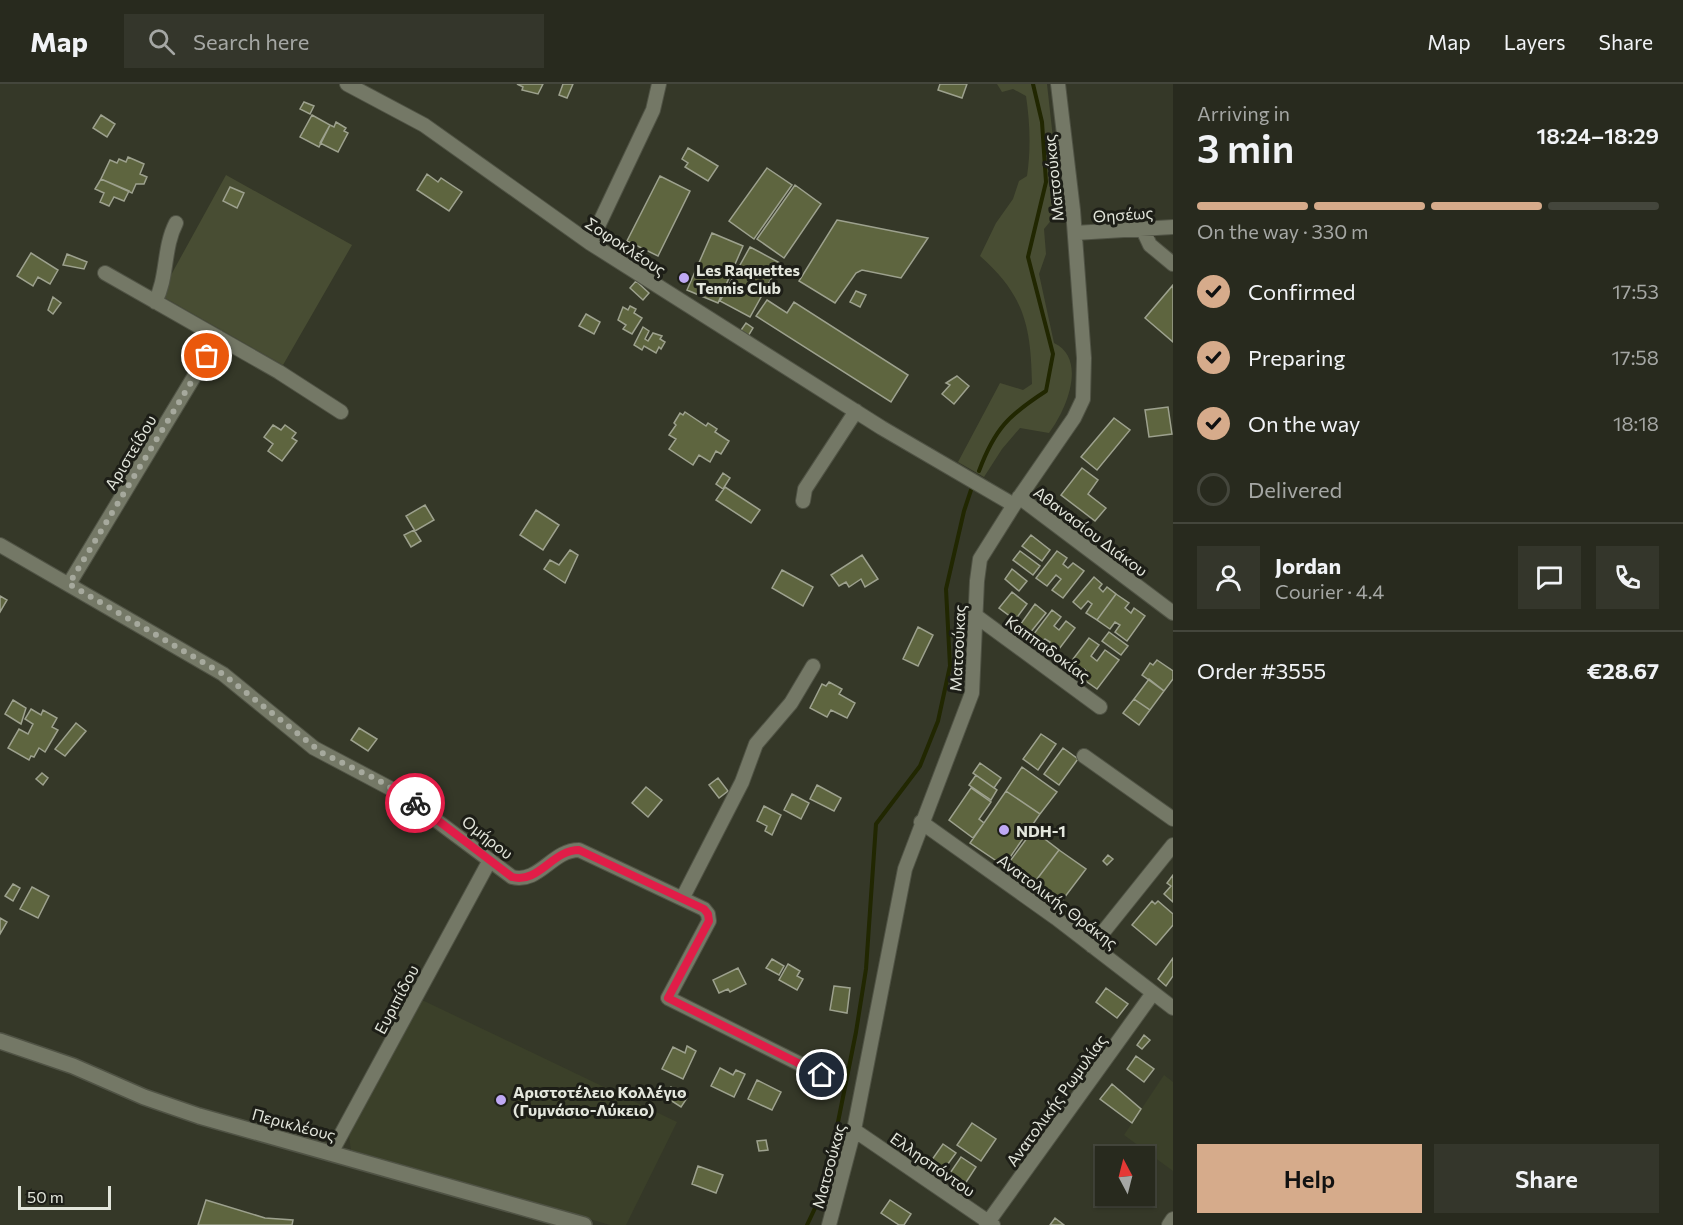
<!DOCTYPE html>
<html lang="en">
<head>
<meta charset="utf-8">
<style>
  body { margin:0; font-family:Commissioner,sans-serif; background:#34362b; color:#f1f3f6; height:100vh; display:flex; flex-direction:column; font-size:22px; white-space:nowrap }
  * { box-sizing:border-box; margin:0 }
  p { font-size:20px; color:#a5a7a4 }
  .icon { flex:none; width:33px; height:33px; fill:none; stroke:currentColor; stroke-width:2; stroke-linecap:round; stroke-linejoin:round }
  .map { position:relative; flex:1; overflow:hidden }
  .drawer { display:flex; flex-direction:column; background:#282a1e; width:510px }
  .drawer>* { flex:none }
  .needle { width:39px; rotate:353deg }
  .controls { position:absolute; left:1095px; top:1062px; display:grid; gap:12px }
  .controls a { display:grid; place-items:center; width:60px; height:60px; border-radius:0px; background:#282a1e; box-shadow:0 2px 4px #0004,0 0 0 2px #44463c; font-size:30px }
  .scale { position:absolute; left:18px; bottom:15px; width:93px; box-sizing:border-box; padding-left:6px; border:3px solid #e3e6dc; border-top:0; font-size:16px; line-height:21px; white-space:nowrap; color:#e3e6dc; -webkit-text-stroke:4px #1d1e17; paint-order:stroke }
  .pin { position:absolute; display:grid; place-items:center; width:51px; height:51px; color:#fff; margin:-26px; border:3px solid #fff; border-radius:50%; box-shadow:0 2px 6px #0007 }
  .courier { position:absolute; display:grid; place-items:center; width:60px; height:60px; margin:-30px; border:4px solid #e11d48; border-radius:50%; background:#fff; color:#222; box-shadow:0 2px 8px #0007 }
  .head em { font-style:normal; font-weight:600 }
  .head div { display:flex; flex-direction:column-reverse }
  .head { display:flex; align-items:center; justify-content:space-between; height:102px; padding:0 24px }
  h1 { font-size:39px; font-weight:600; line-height:45px }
  .bar { display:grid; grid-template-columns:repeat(4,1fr); gap:9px 6px; align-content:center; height:72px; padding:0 24px }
  .bar i { height:8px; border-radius:4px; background:#44463c }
  .bar .active { background:#d6ab8b }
  .bar p { grid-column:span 4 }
  .line { display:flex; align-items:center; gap:15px; padding:0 24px; border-top:2px solid #44463c }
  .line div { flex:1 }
  .round { display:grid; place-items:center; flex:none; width:63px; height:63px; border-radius:0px; background:#34362b }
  ol { padding:0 24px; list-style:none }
  li { display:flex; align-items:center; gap:18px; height:66px }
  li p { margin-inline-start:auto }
  li .icon { padding:6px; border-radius:50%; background:#d6ab8b; color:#111; stroke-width:4 }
  li:last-child { color:#a5a7a4 }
  li i { width:33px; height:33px; border:3px solid #44463c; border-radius:50% }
  .cta { display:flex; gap:12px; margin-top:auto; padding:12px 24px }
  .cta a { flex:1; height:69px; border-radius:0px; background:#d6ab8b; color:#111; font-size:24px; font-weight:600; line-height:69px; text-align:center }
  .cta a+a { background:#34362b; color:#f1f3f6 }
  header { display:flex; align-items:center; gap:36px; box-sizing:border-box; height:84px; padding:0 30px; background:#282a1e; border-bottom:2px solid #44463c }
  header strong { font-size:28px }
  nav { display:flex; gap:33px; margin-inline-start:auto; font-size:21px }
  .search { width:420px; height:54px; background:#34362b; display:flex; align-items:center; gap:15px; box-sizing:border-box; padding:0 21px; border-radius:0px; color:#a5a7a4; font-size:22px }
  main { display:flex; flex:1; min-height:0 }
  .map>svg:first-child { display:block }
</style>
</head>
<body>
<header>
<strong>Map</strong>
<div class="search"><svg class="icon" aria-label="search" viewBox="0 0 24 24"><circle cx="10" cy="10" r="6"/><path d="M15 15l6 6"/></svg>Search here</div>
<nav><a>Map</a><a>Layers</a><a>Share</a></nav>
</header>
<main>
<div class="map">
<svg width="1173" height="1141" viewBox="0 0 1173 1141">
  <rect width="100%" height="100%" fill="#353828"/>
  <!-- built -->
  <path fill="#3b4029" d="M420,915l257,123 -51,103h-16l-259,-75 -2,-14z
    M1164,991l9,7v89l-49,-36z"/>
  <!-- green -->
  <path fill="#484d33" d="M997,0h50l13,118 -3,11 -13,16 2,25 -7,20 15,69c34,16 12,68 -5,90l-29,-5 -18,21 -18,28 -26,-15 42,-79 23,7 9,-6c-1,-59 -8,-89 -52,-128l16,-33 17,-24 6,-18 8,-5c4,-27 3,-53 -1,-80l-13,-7 -11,3z
    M226,91l126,70 -69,120 -123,-70z"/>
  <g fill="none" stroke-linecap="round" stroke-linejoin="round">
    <!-- stream -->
    <path stroke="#212701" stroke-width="4" d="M979,387c16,-43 30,-56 67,-80l7,-37 -25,-97 18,-75 -4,-60 -9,-38
      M807,1141l18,-38 31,-155 10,-63 10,-145 44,-58 18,-45 12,-55 -4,-77 18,-78 7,-21"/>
  </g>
  <!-- building -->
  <path fill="#5e653f" stroke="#9da18e" stroke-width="1.5" d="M517,0h26l-5,10 -16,-4 1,-3z
    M563,0h10l-6,14 -8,-3z
    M940,0h27l-5,14 -24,-8z
    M304,18l10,4 -4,8 -10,-5z
    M101,31l14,9 -8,13 -14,-9z
    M312,31l18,10 -11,22 -19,-10z
    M336,38l10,6 -2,3 4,2 -10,19 -18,-9 10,-18 4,2z
    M688,64l30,18 -10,15 -23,-14 3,-4 -6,-4z
    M128,73l16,7 -4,10 7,3 -3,7h-8l-4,9 -31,-14 9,-19 7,3 2,-4 7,3z
    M767,84l25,17 -38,54 -25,-18z
    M427,90l11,8 3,-4 21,14 -13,19 -32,-21z
    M660,92l30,15 -32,65 -31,-15z
    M101,95l28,12 -5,10 -10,-4 -5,9 -9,-4 4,-9 -9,-4z
    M795,101l26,19 -37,54 -27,-19z
    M230,103l14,6 -7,15 -14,-7z
    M837,136l91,18 -27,40 -39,-8 -6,3 -21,30 -36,-22z
    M712,149l31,13 -25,57 -31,-13z
    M750,163l30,16 -30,54 -30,-16z
    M31,169l27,17 -8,14 -12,-7 -5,9 -16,-10z
    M67,170l20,8 -3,7 -21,-4z
    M636,197l13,12 -6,7 -13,-12z
    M1173,201v57l-28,-24z
    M856,207l10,4 -6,12 -10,-5z
    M53,213l8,6 -8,11 -5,-4z
    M767,216l20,13 7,-11 114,73 -17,27 -135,-86z
    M630,222l6,3 -2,4 8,5 -10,16 -9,-5 3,-4 -8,-5 5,-13 5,3z
    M586,230l14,8 -6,12 -15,-8z
    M746,239l7,5 -6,10 -8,-5z
    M643,243l6,4 -4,8 3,2 5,-8 9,3 -2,3 5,3 -4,7 -2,-2 -3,6 -12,-7 -2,4 -8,-5z
    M957,292l12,10 -15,18 -12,-10 8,-9 -4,-2z
    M1168,323l4,27 -23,3 -4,-27z
    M685,328l21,14 2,-3 9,6 -2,3 14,9 -8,13 -5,-3 -6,11 -11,-7 -6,10 -24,-16 7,-10 -7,-4 7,-10 -2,-2 6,-10 3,2z
    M1114,334l16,12 -33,40 -16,-13z
    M273,341l8,5 4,-5 11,8 -4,5 5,3 -15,20 -14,-10 5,-7 -9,-7z
    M1082,384l16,12 -10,14 18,14 -11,13 -34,-26z
    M723,389l7,5 -7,11 -7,-5z
    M725,403l35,23 -9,13 -35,-23z
    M425,421l9,15 -19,11 -9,-15z
    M536,426l23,15 -16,25 -23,-15z
    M414,446l7,11 -10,6 -7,-12z
    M1031,451l19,15 -8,11 -20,-15z
    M570,466l8,5 -13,28 -21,-14 6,-9 9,5z
    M1020,467l20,15 -7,9 -20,-15z
    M1057,467l10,7 -4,6 5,4 5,-5 11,8 -21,27 -11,-8 9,-11 -5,-4 -9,11 -11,-8z
    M862,471l16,24 -13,8 -4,-8 -12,8 -3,-5 -7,4 -8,-11z
    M1012,485l15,12 -8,10 -14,-12z
    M782,486l31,17 -10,19 -31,-18z
    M1094,493l8,7 -3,4 4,4 4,-5 9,7 -19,26 -11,-7 6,-9 -4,-3 -7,8 -8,-7z
    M1012,508l15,12 -12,16 -16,-12z
    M1116,510l13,9 -4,5 6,5 3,-5 11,8 -18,25 -12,-9 5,-7 -5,-3 -5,7 -13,-9z
    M0,512l7,4 -7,12z
    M1035,520l11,9 -16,20 -10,-8z
    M1052,526l9,7 -7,9 5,4 7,-9 9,7 -22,29 -9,-7 6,-8 -5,-3 -6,7 -9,-7z
    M918,543l15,8 -15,31 -15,-7z
    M1109,548l19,14 -7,9 -19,-14z
    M1089,554l10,7 -8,11 6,5 8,-11 14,10 -22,29 -14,-10 5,-6 -4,-4 -5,7 -12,-9z
    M1157,576l16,11v8l-9,12 -22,-16 8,-12 3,2z
    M1149,595l15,12 -14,19 -16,-11z
    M829,598l13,7 -3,5 16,9 -8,15 -16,-8 -4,7 -17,-9 12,-24 4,2z
    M1134,615l16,11 -11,15 -16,-12z
    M13,616l13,8 -5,16 -16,-10z
    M31,625l10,6 2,-5 14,8 -5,9 6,3 -13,22 -6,-4 -5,9 -3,-1 -2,4 -21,-12 11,-19 9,5 5,-10 -8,-5z
    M76,639l10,8 -21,25 -10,-7z
    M359,644l18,11 -9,12 -17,-11z
    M1041,650l15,10 -18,26 -15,-11z
    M1063,664l15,11 -19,26 -15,-11z
    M980,679l21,15 -7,10 -21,-15z
    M1022,683l35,25 -17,22 -34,-23z
    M42,689l6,5 -5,7 -7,-6z
    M976,691l21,15 -6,10 -22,-15z
    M718,694l10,13 -9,7 -10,-13z
    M817,701l24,13 -7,13 -24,-12z
    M646,703l16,13 -14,17 -16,-14z
    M971,704l20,14 -12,17 5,4 -11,15 -24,-18z
    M1006,707l34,23 -36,52 -34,-23z
    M792,710l17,9 -8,16 -17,-9z
    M764,722l17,9 -9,20 -7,-4 2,-5 -10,-5z
    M1033,746l26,20 -28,37 -26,-19z
    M1059,766l27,19 -28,37 -27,-19z
    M1108,771l5,4 -6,6 -4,-4z
    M1173,791v27l-9,-8 7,-8 -4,-3z
    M13,800l7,4 -7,13 -8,-5z
    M32,803l17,9 -11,22 -18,-9z
    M1152,817l3,3 3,-3 15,13v11l-17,20 -24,-20z
    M0,834l7,4 -7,12z
    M1173,874v18l-7,10 -8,-7z
    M772,875l12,7 -5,9 -13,-7z
    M788,880l12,7 -3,5 6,3 -6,11 -18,-10z
    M738,884l8,16 -16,8 -2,-3 -9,4 -6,-13z
    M834,902l16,2 -3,25 -17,-3z
    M1106,904l22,16 -11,14 -21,-16z
    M1144,951l6,5 -8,9 -5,-4z
    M687,962l9,5 -13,28 -21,-10 11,-22 12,6z
    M1136,972l18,13 -10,13 -17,-13z
    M720,984l13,7 3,-5 9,4 -11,23 -23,-11z
    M757,996l24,12 -9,18 -24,-11z
    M1112,1000l29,25 -9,14 -32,-24z
    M671,1003l16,11 -6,9 -17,-11z
    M972,1039l24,16 -15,22 -24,-16z
    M766,1056l2,10 -9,1 -2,-10z
    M943,1060l13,9 -14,19 -13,-8z
    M961,1073l15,10 -13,20 -15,-11z
    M698,1082l25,9 -7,18 -24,-9z
    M206,1116l59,18 28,2 -1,5h-94z
    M890,1116l21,14 -7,11h-5l-18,-12z
    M1055,1134l9,7h-14z"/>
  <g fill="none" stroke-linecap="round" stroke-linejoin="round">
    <defs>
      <path id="minor" d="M347,0l77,41 166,118 292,185 132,77
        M1143,146l7,15 23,19
        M1075,149l98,-6
        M590,159l63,-133 6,-26
        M105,189l174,99 62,40
        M155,218c13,-25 8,-54 21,-79
        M1019,413l154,116
        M803,417l2,-12 51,-78
        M0,461l223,129 91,74 87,46 111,83c27,7 40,-27 67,-27l125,59 4,5 1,7 -41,77 154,77
        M69,500l149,-247
        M976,532l124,91
        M1084,672l89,63
        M921,738l135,96 117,90
        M683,813l59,-115 14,-38 35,-41 22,-37
        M1092,862l81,-101
        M854,1046l139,95
        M331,1069l159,-293
        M829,1141l25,-95 51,-261 67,-176 5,-112 3,-22 34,-54 60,-87 9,-19 1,-41 -11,-148 -15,-126
        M986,1141l167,-232
        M1169,1141l4,-6"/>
      <path id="tertiary" d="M0,957l73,25 71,31 55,19 385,109"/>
    </defs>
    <!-- minor casing -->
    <use href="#minor" stroke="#505345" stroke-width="16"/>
    <!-- tertiary casing -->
    <use href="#tertiary" stroke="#505345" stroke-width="18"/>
    <!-- minor -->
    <use href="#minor" stroke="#747866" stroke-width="14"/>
    <!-- tertiary -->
    <use href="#tertiary" stroke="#747866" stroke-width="15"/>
  </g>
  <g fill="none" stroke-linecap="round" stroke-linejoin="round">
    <!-- done -->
    <path stroke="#a6a99d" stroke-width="6" stroke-dasharray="0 10.8" d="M207,272l-138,228 154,90 99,79 56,27 37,23"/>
    <!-- route -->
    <path stroke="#e11d48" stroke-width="8" d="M415,719l97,74c27,7 40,-27 67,-27l125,59 4,5 1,7 -41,77 154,77"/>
  </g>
  <!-- markers -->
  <g fill="#bfa9f4" stroke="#1d1e17" stroke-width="2">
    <circle cx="684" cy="194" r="6"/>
    <circle cx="1004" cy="746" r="6"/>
    <circle cx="501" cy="1016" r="6"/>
  </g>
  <g text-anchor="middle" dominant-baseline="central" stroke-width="6" stroke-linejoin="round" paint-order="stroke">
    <!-- street labels -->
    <g font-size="16" fill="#e3e6dc" stroke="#1d1e17">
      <text transform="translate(1053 94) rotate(-96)">Ματσούκας</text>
      <text transform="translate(1123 130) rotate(-4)">Θησέως</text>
      <text transform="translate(626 162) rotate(33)">Σοφοκλέους</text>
      <text transform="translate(130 368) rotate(-59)">Αριστείδου</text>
      <text transform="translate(1091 447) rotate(37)">Αθανασίου Διάκου</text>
      <text transform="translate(957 564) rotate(-87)">Ματσούκας</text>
      <text transform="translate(1048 564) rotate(36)">Καππαδοκίας</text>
      <text transform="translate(488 753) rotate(38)">Ομήρου</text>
      <text transform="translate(1058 817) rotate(37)">Ανατολικής Θράκης</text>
      <text transform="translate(396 915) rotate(-62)">Ευριπίδου</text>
      <text transform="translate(1056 1016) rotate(-54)">Ανατολικής Ρωμυλίας</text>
      <text transform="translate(294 1040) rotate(15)">Περικλέους</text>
      <text transform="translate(933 1080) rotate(35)">Ελλησπόντου</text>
      <text transform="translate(828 1082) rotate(-75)">Ματσούκας</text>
    </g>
    <!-- poi labels -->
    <g font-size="16" font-weight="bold" fill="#e3e6dc" stroke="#1d1e17" text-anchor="start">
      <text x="696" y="185">Les Raquettes<tspan x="696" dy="18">Tennis Club</tspan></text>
      <text x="1016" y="746">NDH-1</text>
      <text x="513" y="1007">Αριστοτέλειο Κολλέγιο<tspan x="513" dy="18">(Γυμνάσιο-Λύκειο)</tspan></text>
    </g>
  </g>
</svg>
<div class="controls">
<a><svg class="needle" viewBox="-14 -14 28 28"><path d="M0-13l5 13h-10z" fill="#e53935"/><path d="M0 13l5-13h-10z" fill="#a5a7a4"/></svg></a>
</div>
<div class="scale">50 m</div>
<div class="pin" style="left:207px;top:272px;background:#ea580c"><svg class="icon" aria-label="bag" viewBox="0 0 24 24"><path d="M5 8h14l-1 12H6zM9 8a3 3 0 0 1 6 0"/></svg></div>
<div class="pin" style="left:822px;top:991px;background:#1f2937"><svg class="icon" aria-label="home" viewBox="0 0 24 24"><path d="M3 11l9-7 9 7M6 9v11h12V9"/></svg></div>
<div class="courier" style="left:415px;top:719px"><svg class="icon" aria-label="bike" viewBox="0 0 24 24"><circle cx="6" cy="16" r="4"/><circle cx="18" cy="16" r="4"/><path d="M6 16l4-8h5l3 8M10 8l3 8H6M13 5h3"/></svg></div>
</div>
<section class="drawer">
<div class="head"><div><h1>3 min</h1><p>Arriving in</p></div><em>18:24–18:29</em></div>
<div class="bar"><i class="active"></i><i class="active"></i><i class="active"></i><i></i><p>On the way · 330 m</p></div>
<ol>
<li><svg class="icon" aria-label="check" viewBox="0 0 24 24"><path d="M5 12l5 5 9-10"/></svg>Confirmed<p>17:53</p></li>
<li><svg class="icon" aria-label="check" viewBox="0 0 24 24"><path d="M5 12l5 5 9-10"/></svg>Preparing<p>17:58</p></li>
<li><svg class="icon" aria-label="check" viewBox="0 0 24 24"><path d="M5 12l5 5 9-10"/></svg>On the way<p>18:18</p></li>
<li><i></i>Delivered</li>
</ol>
<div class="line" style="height:108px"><a class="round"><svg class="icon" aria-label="person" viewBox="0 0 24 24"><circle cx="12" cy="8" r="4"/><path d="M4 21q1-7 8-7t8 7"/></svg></a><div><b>Jordan</b><p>Courier · 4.4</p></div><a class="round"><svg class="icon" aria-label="chat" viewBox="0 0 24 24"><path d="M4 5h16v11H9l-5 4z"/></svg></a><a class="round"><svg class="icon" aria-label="phone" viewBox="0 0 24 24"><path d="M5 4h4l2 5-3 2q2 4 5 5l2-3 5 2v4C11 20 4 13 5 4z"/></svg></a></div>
<div class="line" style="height:78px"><div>Order #3555</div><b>€28.67</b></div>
<div class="cta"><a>Help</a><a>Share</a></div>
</section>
</main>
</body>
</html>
